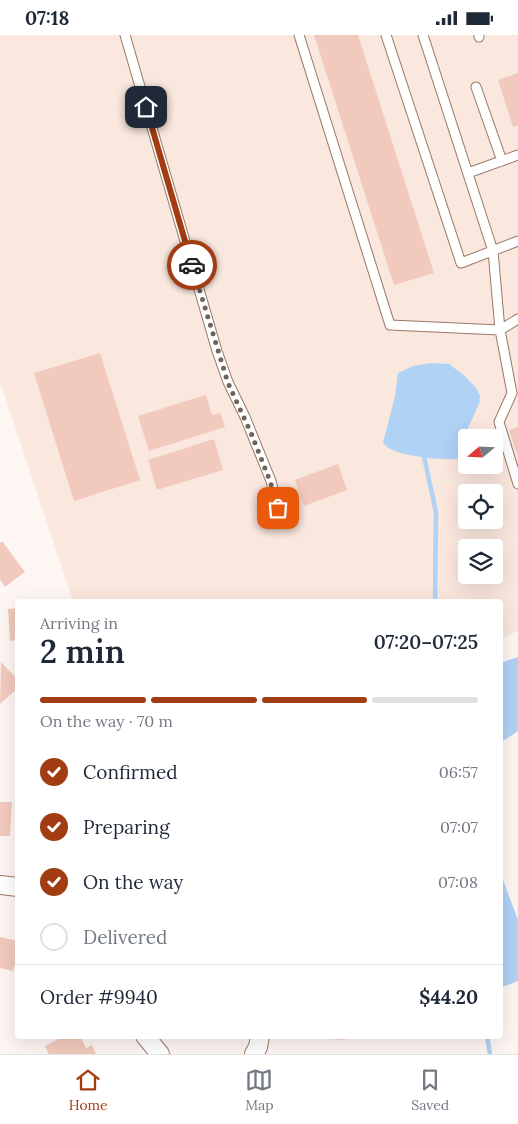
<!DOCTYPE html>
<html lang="en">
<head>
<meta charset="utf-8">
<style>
  body { margin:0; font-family:Lora,serif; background:#f2f2f3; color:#1f2937; height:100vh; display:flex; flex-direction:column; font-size:19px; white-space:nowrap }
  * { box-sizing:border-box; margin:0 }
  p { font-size:16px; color:#747a83 }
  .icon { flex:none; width:28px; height:28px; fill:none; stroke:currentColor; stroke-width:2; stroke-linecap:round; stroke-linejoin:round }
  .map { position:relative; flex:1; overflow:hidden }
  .details { position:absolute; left:15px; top:564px; width:488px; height:440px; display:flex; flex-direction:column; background:#fff; border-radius:5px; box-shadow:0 5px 20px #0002 }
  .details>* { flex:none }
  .needle { width:32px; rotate:251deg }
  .tools { position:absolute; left:458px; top:394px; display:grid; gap:10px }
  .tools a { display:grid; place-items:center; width:45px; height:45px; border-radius:5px; background:#fff; box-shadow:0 5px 20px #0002; font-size:25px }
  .pin { position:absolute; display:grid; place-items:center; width:42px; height:42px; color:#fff; margin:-21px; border-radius:10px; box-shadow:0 2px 8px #0006 }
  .courier { position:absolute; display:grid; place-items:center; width:50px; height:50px; margin:-25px; border:4px solid #a23c12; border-radius:50%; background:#fff; color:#222; box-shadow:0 1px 6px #0007 }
  .headline em { font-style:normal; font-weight:600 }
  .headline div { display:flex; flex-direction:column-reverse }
  .headline { display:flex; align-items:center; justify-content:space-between; height:85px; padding:0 25px }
  h1 { font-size:32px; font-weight:600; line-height:38px }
  .bar { display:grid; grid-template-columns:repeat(4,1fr); gap:8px 5px; align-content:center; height:60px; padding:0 25px }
  .bar i { height:6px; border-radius:4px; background:#e0e1e3 }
  .bar .selected { background:#a23c12 }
  .bar p { grid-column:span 4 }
  .line { display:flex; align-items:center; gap:12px; padding:0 25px; border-top:1px solid #e0e1e3 }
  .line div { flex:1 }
  ol { padding:0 25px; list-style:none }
  li { display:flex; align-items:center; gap:15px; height:55px }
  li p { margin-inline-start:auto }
  li .icon { padding:5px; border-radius:50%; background:#a23c12; color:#fff; stroke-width:4 }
  li:last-child { color:#747a83 }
  li i { width:28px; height:28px; border:2px solid #e0e1e3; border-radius:50% }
  .status { display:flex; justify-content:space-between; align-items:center; height:35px; padding:0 25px; background:#fff; direction:ltr }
  .status svg { height:14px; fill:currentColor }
  .menu { display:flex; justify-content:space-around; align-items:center; height:70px; border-top:1px solid #e0e1e3; background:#fff; font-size:14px; color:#747a83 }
  .menu a { display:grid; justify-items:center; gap:2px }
  .menu .selected { color:#a23c12 }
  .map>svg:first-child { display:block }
</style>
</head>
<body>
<div class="status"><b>07:18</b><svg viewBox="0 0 49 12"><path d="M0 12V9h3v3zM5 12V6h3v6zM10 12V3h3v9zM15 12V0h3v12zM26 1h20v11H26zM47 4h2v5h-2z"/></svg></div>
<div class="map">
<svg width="518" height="1019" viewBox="0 0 518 1019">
  <rect width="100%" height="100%" fill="#fef6f2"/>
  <!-- built -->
  <path fill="#fae7de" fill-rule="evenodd" d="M0,0h518v596l-18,8v-38h-427l-73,-220zM466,402h28v28h-28zM466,458h28v27h-28zM466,512h28v28h-28z"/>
  <!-- water -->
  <path fill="#b0d2f5" d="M432,328l17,1 17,13 11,12 3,7 -1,8 -11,24 -2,26 -6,5c-17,1 -68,-2 -77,-16l12,-47 3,-23 15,-7z
    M518,622v74l-18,12v-80z
    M500,837l18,48v61l-18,7z"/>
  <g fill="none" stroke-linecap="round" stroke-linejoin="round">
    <!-- stream -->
    <path stroke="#b0d2f5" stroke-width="4.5" d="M423,417l13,60 -1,89
      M487,1001l3,18"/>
  </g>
  <!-- building -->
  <path fill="#f2cabd" d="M314,0h44l76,238 -40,12z
    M518,38v52l-5,2 -15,-47z
    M100,318l40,127 -66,21 -40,-128z
    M206,360l6,20 8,-2 5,14 -76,24 -11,-35z
    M518,392v29l-9,-26z
    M214,404l9,31 -66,20 -9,-30z
    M338,429l9,26 -43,16 -9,-26z
    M2,506l23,31 -20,15 -5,-7v-37z
    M18,573v32l-8,1 -2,-32z
    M1,627l17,18v8l-18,16z
    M0,767h12l-2,34h-10z
    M0,902l18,4v10l-5,20 -13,-3z
    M64,1001h16l6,12 6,-3 4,9h-47l-4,-8z
    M312,1001h33v4l-33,-2z"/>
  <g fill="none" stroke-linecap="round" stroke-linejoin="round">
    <defs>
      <path id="lane" d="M125,0l92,316 11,31 17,35 26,64 7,27
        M299,0l91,290 110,5 18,-11
        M386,0l75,228 57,-22
        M423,0l70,216 7,79 12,63 -13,29 19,62
        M479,0v2
        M476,52l26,74
        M468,138l50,-18"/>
      <path id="street" d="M0,850l18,2
        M145,1001l15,18
        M254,1019l4,-7 2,-11"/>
    </defs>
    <!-- lane casing -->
    <use href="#lane" stroke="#9a7867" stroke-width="11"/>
    <!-- street casing -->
    <use href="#street" stroke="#9a7867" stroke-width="20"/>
    <!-- lane -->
    <use href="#lane" stroke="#fff" stroke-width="9"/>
    <!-- street -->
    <use href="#street" stroke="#fff" stroke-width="18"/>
  </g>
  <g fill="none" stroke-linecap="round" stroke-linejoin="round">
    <!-- done -->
    <path stroke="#6e635d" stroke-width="5" stroke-dasharray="0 9" d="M192,230l36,118 23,50 19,48 8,27"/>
    <!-- route -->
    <path stroke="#a23c12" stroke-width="6" d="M146,72l46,158"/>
  </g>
</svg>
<div class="tools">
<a><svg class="needle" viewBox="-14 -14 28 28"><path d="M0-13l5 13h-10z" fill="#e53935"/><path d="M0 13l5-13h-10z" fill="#747a83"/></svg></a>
<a><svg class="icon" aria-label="locate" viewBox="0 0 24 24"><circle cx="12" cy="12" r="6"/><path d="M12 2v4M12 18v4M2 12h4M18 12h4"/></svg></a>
<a><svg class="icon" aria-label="layers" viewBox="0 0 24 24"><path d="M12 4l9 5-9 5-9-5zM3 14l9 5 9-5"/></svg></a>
</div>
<div class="pin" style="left:278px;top:473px;background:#ea580c"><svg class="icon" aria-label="bag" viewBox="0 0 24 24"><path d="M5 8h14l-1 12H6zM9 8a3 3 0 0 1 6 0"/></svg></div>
<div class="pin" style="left:146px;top:72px;background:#1f2937"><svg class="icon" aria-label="home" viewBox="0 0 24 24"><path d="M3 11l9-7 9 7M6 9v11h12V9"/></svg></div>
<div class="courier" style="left:192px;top:230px"><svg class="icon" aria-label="car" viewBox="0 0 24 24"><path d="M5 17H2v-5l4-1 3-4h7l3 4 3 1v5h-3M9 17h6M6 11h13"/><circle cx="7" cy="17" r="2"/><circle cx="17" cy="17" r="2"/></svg></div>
<section class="details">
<div class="headline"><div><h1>2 min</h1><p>Arriving in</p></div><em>07:20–07:25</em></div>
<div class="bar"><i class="selected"></i><i class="selected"></i><i class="selected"></i><i></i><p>On the way · 70 m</p></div>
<ol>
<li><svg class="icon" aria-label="check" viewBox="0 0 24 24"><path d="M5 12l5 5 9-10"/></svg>Confirmed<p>06:57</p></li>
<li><svg class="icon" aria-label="check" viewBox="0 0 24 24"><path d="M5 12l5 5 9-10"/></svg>Preparing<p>07:07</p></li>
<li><svg class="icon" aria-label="check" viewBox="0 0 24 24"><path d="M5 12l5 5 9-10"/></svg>On the way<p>07:08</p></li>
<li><i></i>Delivered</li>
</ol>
<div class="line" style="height:65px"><div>Order #9940</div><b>$44.20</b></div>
</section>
</div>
<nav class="menu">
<a class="selected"><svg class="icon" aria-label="home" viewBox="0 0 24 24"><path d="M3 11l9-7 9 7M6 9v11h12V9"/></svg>Home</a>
<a><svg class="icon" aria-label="map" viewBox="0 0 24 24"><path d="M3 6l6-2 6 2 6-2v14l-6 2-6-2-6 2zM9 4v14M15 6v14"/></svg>Map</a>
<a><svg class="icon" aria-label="saved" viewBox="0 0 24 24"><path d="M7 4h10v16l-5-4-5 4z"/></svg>Saved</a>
</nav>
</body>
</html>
